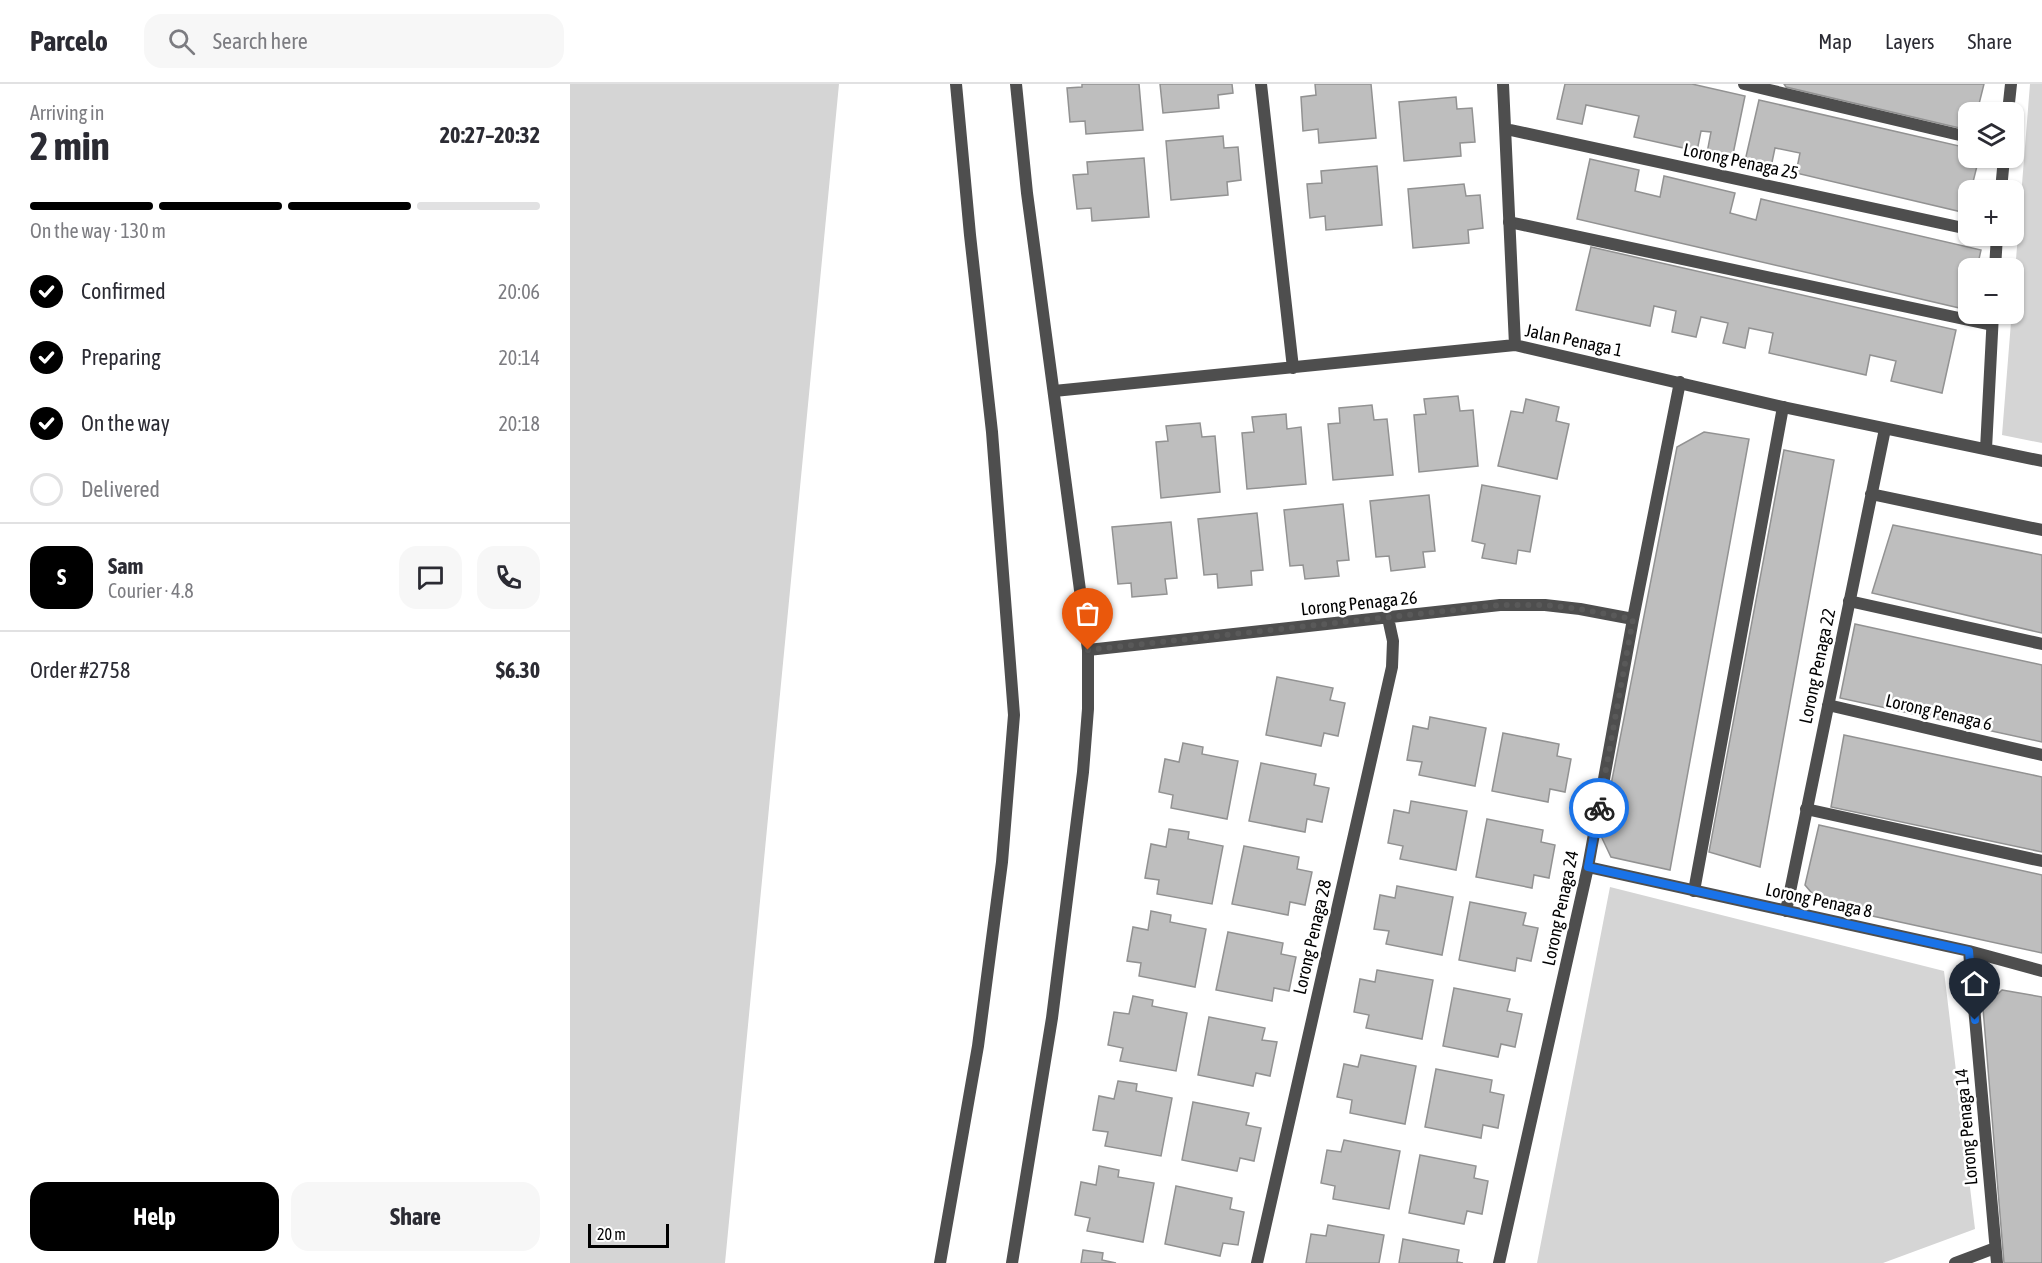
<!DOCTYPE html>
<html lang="en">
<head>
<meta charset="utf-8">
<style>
  body { margin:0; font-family:"Asap Condensed",sans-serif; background:#f7f7f7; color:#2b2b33; height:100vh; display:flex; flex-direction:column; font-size:22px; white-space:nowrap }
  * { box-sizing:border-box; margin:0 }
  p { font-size:20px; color:#7c7c81 }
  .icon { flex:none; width:33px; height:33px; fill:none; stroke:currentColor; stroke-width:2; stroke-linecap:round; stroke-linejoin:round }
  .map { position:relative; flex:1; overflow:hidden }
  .details { display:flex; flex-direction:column; background:#fff; width:570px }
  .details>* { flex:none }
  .fabs { position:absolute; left:1388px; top:18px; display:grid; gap:12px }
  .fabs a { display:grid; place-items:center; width:66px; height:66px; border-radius:12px; background:#fff; box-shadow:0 2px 4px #0004; font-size:30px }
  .scale { position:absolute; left:18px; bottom:15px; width:81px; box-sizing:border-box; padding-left:6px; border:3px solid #000; border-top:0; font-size:16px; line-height:21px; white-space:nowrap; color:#000; -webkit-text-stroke:4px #fff; paint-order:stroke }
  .pin { position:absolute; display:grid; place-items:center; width:51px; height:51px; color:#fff; margin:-62px -26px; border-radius:50% 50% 50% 0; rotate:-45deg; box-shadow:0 0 6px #0007 }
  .pin .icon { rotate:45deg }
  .courier { position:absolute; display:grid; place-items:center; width:60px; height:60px; margin:-30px; border:4px solid #1a73e8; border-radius:50%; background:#fff; color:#222; box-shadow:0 2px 8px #0007 }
  .overview em { font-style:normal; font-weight:700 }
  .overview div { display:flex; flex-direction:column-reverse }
  .overview { display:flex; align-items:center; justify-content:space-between; height:102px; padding:0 30px }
  h1 { font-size:39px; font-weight:700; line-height:45px }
  .bar { display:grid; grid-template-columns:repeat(4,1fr); gap:9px 6px; align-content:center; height:72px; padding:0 30px }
  .bar i { height:8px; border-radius:4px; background:#e1e1e2 }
  .bar .on { background:#000 }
  .bar p { grid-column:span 4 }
  .line { display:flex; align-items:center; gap:15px; padding:0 30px; border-top:2px solid #e1e1e2 }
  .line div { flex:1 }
  .round { display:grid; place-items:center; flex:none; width:63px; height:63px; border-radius:18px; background:#f7f7f7 }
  ol { padding:0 30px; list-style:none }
  li { display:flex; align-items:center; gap:18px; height:66px }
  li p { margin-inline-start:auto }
  li .icon { padding:6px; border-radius:50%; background:#000; color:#fff; stroke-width:4 }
  li:last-child { color:#7c7c81 }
  li i { width:33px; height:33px; border:3px solid #e1e1e2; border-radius:50% }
  .cta { display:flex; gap:12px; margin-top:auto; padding:12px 30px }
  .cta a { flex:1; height:69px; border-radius:18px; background:#000; color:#fff; font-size:24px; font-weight:700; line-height:69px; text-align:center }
  .cta a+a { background:#f7f7f7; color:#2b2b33 }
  header { display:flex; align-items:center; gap:36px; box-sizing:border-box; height:84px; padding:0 30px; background:#fff; border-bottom:2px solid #e1e1e2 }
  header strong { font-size:28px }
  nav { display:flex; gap:33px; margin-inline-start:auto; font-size:21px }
  .search { width:420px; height:54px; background:#f7f7f7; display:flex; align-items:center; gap:15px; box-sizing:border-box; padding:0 21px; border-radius:18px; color:#7c7c81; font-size:22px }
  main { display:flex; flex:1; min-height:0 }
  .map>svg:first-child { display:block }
</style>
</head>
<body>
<header>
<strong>Parcelo</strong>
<div class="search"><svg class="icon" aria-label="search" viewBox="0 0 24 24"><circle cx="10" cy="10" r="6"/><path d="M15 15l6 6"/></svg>Search here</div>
<nav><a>Map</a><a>Layers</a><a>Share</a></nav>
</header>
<main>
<section class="details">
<div class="overview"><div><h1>2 min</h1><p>Arriving in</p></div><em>20:27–20:32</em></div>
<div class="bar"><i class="on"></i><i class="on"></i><i class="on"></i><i></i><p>On the way · 130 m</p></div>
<ol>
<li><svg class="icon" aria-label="check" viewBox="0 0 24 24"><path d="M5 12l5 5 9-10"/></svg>Confirmed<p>20:06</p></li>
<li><svg class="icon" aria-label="check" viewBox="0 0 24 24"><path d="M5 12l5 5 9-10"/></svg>Preparing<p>20:14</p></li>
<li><svg class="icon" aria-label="check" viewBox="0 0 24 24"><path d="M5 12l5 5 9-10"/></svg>On the way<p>20:18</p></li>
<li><i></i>Delivered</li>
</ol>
<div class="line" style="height:108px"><b class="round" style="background:#000;color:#fff">S</b><div><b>Sam</b><p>Courier · 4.8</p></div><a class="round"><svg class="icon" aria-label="chat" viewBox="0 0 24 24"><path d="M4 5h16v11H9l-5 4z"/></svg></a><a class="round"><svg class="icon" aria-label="phone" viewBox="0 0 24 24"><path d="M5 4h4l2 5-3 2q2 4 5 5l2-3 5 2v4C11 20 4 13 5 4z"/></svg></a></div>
<div class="line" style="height:78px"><div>Order #2758</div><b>$6.30</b></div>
<div class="cta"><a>Help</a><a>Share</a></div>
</section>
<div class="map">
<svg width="1472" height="1179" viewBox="0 0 1472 1179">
  <rect width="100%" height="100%" fill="#fff"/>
  <!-- green -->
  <path fill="#d5d5d5" d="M0,0h269l-114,1179h-155z
    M1460,0h12v359l-40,-8z
    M1040,803l334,84 31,258 -92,34h-346z"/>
  <!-- building -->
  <path fill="#bebebe" stroke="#929292" stroke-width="1.5" d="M512,0h57l4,46 -57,4 -1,-13 -15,1 -3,-34 15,-1z
    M590,0h72l1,9 -15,2 1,13 -56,5z
    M745,0h56l5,54 -57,5 -1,-14 -15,2 -2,-34 15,-2z
    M995,0h127l53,12 -13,63 -25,-6 4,-21 -10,-1 -4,20 -63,-14 5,-21 -53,-11 -4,19 -25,-5z
    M1214,0h200l-7,28h-9v18l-182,-43z
    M886,13l1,12 15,-1 3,34 -15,1 1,13 -57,5 -5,-59z
    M1189,16l209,48v10h11l-8,32h-3l-2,23 -170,-40 4,-20 -25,-5 -4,19 -26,-6z
    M653,52l1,12 14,-1 3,33 -14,2 1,13 -57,5 -5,-59z
    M574,74l5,59 -57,4 -1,-13 -14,1 -4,-34 15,-1 -1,-12z
    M1020,75l49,11 -4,21 25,6 4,-21 71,17 -5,20 26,7 5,-21 220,51 -4,18h-9v42l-391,-91z
    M807,82l5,59 -56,5 -1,-14 -15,2 -3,-34 15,-1 -1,-12z
    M894,100l2,12 14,-1 3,33 -15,2 1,13 -56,5 -5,-59z
    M1021,163l365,83 -14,63 -51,-12 5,-20 -26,-6 -4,20 -97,-22 4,-20 -24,-5 -4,20 -22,-5 5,-20 -27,-6 -5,20 -24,-5 4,-21 -22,-5 -4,20 -74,-16z
    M888,312l2,15 13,-1 5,56 -59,6 -5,-57 12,-1 -2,-15z
    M956,315l33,8 -3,14 13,3 -12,55 -59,-13 13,-55 12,2z
    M802,321l2,15 13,-1 6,56 -60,5 -5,-56 12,-1 -1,-15z
    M716,330l1,15 14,-2 5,57 -59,5 -5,-56 12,-1 -2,-15z
    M630,339l2,14 13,-1 5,56 -59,6 -5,-56 12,-1 -2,-15z
    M1134,348l45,7 -79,431 -59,-13 -10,-21 76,-389z
    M1214,366l50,10 -74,407 -51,-15z
    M912,401l58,11 -10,56 -12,-2 -2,14 -34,-6 3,-14 -13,-3z
    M859,411l6,56 -12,1 2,15 -34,4 -2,-15 -13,1 -6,-56z
    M773,420l6,56 -12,1 2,15 -34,3 -2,-14 -13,1 -6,-56z
    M687,429l6,57 -12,1 1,14 -34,3 -1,-14 -13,1 -6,-56z
    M601,438l6,56 -12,1 2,15 -35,3 -1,-14 -13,1 -6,-57z
    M1323,441l149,30v78l-170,-40z
    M1285,540l187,41v77l-202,-44z
    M707,593l56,11 -3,12 15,3 -7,33 -14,-3 -3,13 -55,-11z
    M860,633l56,11 -11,58 -56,-11 3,-13 -15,-2 6,-34 15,3z
    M933,649l56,11 -2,12 14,3 -6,33 -15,-3 -2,13 -56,-11z
    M1274,651l198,42v75l-211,-45z
    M613,659l20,4 -1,7 36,7 -11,58 -56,-11 2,-13 -14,-3 6,-33 14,3z
    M691,679l55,11 -2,11 15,3 -7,34 -15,-3 -2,13 -56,-11z
    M841,717l56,10 -11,59 -56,-11 3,-13 -15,-3 6,-33 15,3z
    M917,735l56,11 -2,12 14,3 -6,33 -15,-3 -2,13 -56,-11z
    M1249,741l223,50v78l-220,-48 -17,-20z
    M599,745l20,3 -1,7 35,7 -11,58 -55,-10 2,-14 -14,-2 6,-34 15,3z
    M674,762l55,11 -2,12 15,3 -7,33 -15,-3 -2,13 -56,-11z
    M827,802l56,11 -11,58 -56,-11 3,-13 -15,-2 6,-34 15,3z
    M900,818l56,11 -3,12 15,3 -7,33 -14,-3 -2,13 -56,-11z
    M581,827l20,4 -1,7 36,7 -11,58 -56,-11 2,-13 -14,-2 6,-34 15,3z
    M658,848l55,11 -2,11 15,3 -7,34 -15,-3 -2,13 -56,-11z
    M807,886l56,10 -11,59 -56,-11 3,-13 -15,-3 6,-33 15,3z
    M884,904l56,11 -3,12 15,3 -7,33 -14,-3 -3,13 -55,-11z
    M1432,906l40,7v266h-38l-21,-255z
    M563,912l20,4 -1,6 35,7 -11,58 -56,-10 3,-13 -15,-3 6,-33 15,2z
    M639,933l56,11 -3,12 15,2 -7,34 -14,-3 -3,13 -55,-11z
    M791,971l55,11 -11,58 -55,-11 2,-13 -15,-3 7,-33 14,3z
    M866,985l56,11 -2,12 14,3 -6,33 -15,-3 -2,13 -56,-11z
    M548,997l19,3 -1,7 36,7 -11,58 -56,-10 3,-14 -15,-2 6,-34 15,3z
    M623,1018l56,11 -3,12 15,3 -7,33 -14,-3 -3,13 -55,-11z
    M774,1056l56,11 -11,58 -56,-10 2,-13 -14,-3 6,-33 14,2z
    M850,1071l56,11 -2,12 14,3 -6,33 -15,-3 -3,13 -55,-11z
    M529,1082l20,4 -1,7 36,6 -11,59 -56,-11 3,-13 -15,-3 6,-33 15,3z
    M606,1102l56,12 -2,11 14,3 -6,33 -15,-2 -3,13 -55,-12z
    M758,1141l56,10 -5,28h-73l5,-29 15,2z
    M833,1155l56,11 -2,12 6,1h-64z
    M513,1166l20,3 -1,7 14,3h-35z"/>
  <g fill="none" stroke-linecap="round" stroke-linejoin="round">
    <!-- lane -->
    <path stroke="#4e4e4e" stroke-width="12" d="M1174,0l224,53
      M939,138l483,103
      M1279,517l193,43
      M1236,725l236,52
      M1124,807l89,-484"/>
    <!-- street -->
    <path stroke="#4e4e4e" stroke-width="12" d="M691,0l32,284
      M933,0l12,261
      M1438,28l3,-28
      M936,45l462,100
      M1431,106l3,-32
      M1425,184l2,-32
      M484,307l461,-46 268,62 259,54
      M1416,365l7,-135
      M1301,410l171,36
      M518,566l412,-45h45l35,4 53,10
      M1258,621l214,50
      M1018,783l381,84 73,20
      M1216,827l99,-482
      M1399,867l28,312
      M370,1179l38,-217 24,-184 12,-147 -22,-283 -22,-197 -14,-151
      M442,1179l40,-245 31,-246 5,-63v-59l-61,-457 -11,-109
      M687,1179l135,-596 1,-26 -5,-23
      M929,1179l89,-396 45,-248 47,-237
      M1385,1179l40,-15"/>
  </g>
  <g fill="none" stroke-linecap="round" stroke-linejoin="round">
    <!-- done -->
    <path stroke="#595959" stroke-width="6" stroke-dasharray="0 10.8" d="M518,566l412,-45h45l35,4 53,10 -34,189"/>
    <!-- route -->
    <path stroke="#1a73e8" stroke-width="8" d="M1029,724l-11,59 381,84 6,69"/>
  </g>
  <g text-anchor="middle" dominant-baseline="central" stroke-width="5" stroke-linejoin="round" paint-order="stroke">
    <!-- street labels -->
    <g font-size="18" fill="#000" stroke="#fff">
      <text transform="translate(1171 77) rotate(12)">Lorong Penaga 25</text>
      <text transform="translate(1004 256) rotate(12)">Jalan Penaga 1</text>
      <text transform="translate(789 519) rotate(-6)">Lorong Penaga 26</text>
      <text transform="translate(1247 582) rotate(-78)">Lorong Penaga 22</text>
      <text transform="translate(1369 628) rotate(13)">Lorong Penaga 6</text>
      <text transform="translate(1249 816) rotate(12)">Lorong Penaga 8</text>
      <text transform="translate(990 824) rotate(-78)">Lorong Penaga 24</text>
      <text transform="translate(742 853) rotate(-77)">Lorong Penaga 28</text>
      <text transform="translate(1396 1043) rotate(-95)">Lorong Penaga 14</text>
    </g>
  </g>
</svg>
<div class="fabs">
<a><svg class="icon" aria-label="layers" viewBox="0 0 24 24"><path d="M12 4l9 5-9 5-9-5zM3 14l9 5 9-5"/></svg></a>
<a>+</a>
<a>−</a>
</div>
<div class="scale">20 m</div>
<div class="pin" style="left:518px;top:566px;background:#ea580c"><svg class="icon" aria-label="bag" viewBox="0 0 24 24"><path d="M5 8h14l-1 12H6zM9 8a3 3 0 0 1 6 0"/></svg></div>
<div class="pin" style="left:1405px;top:936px;background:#1f2937"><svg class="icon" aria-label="home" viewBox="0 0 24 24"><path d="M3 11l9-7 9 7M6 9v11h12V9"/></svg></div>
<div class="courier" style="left:1029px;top:724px"><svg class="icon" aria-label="bike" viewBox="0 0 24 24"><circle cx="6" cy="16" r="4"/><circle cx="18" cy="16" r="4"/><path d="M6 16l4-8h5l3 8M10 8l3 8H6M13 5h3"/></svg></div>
</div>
</main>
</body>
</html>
